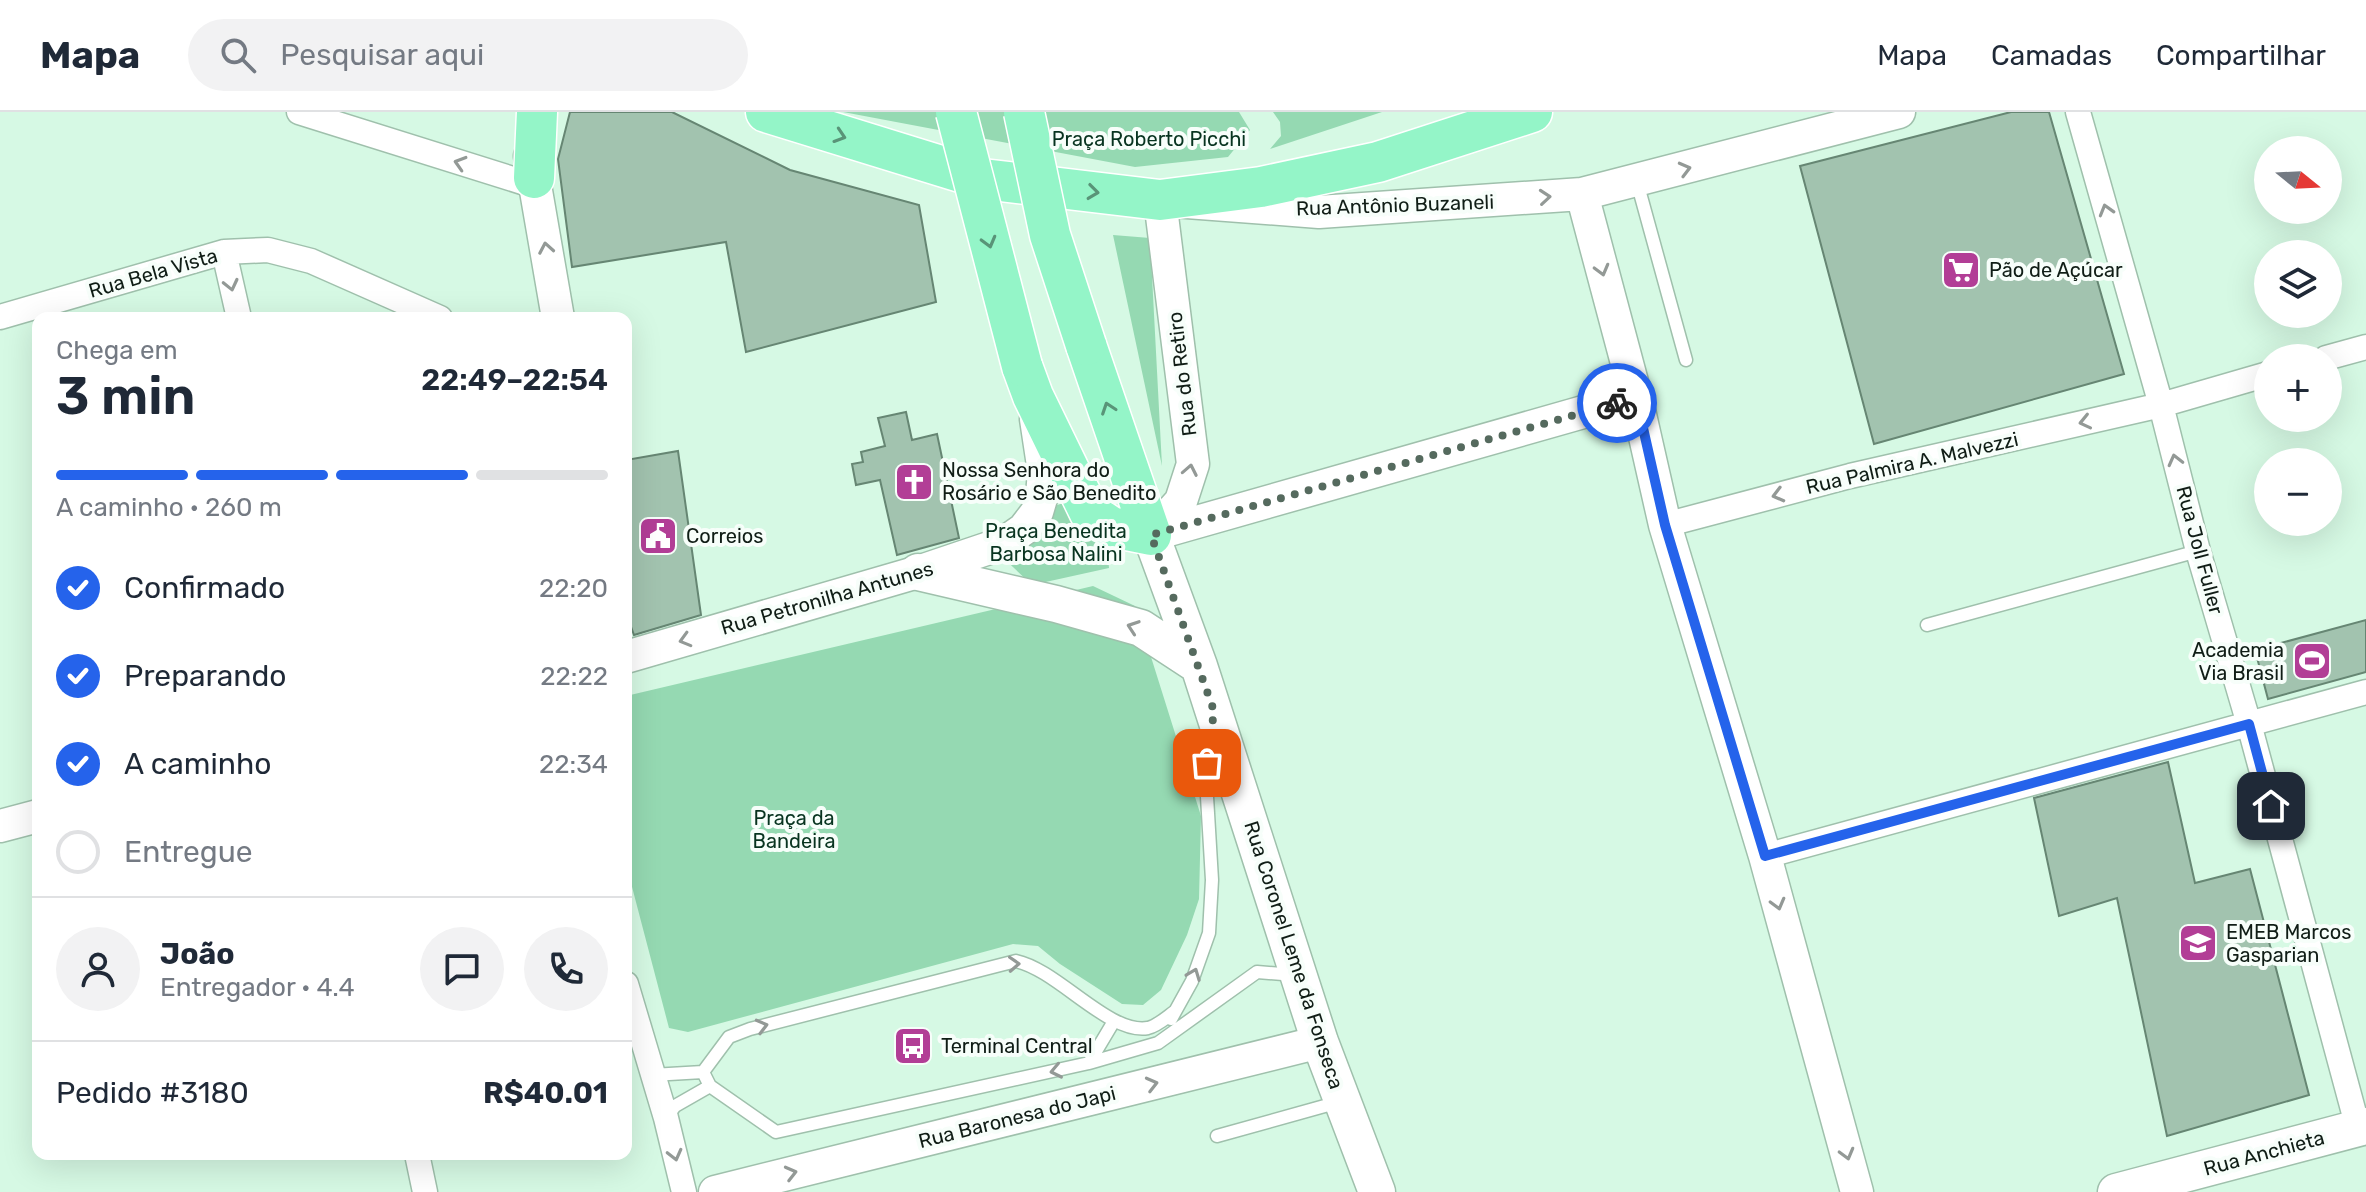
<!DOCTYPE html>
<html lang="pt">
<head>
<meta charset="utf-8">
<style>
  body { margin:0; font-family:Rubik,sans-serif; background:#f2f2f3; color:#1f2937; height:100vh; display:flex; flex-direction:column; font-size:30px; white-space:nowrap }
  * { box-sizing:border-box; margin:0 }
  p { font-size:26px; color:#747a83 }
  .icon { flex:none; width:44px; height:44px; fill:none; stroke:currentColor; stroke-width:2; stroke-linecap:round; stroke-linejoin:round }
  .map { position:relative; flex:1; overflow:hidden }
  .panel { position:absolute; left:32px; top:200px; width:600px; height:848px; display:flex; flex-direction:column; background:#fff; border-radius:16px; box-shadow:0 8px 32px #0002 }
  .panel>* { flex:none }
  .needle { width:52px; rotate:108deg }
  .buttons { position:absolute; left:2254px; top:24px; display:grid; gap:16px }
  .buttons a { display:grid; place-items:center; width:88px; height:88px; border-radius:50%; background:#fff; box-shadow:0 8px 32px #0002; font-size:40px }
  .pin { position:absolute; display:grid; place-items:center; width:68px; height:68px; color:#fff; margin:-34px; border-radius:16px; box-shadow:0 4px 12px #0006 }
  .courier { position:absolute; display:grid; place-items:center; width:80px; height:80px; margin:-40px; border:6px solid #2563eb; border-radius:50%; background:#fff; color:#222; box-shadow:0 2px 10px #0007 }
  .headline em { font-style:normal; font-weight:600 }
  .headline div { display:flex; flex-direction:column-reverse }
  .headline { display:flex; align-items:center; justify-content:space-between; height:136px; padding:0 24px }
  h1 { font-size:52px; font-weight:600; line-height:60px }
  .bar { display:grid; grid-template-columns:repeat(4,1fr); gap:12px 8px; align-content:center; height:96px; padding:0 24px }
  .bar i { height:10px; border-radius:6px; background:#e0e1e3 }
  .bar .current { background:#2563eb }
  .bar p { grid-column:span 4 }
  .line { display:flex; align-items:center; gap:20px; padding:0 24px; border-top:2px solid #e0e1e3 }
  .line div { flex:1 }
  .round { display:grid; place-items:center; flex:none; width:84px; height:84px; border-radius:42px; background:#f2f2f3 }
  ol { padding:0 24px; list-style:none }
  li { display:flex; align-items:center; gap:24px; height:88px }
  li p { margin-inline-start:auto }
  li .icon { padding:8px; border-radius:50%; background:#2563eb; color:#fff; stroke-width:4 }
  li:last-child { color:#747a83 }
  li i { width:44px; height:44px; border:4px solid #e0e1e3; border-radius:50% }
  header { display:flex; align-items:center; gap:48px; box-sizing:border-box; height:112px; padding:0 40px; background:#fff; border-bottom:2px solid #e0e1e3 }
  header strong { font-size:38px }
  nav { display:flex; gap:44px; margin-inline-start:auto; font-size:28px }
  .search { width:560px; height:72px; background:#f2f2f3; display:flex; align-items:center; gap:20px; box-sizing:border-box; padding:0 28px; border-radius:44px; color:#747a83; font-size:30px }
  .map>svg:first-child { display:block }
</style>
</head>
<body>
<header>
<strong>Mapa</strong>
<div class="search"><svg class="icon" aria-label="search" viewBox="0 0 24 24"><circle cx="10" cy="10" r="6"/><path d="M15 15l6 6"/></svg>Pesquisar aqui</div>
<nav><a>Mapa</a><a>Camadas</a><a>Compartilhar</a></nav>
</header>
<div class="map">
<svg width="2366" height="1080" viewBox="0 0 2366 1080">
  <rect width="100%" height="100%" fill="#d6f9e4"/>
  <!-- park -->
  <path fill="#95d9b2" d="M843,0h396l11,18 -22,27 -93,10z
    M1273,0h109l-112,37 11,-13 -1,-14z
    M1113,123l37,3 12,228z
    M1063,391l43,34 3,31 -77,17 -54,-51z
    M1093,474l42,20 66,210 -2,83 -12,36 -26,55 -18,15 -21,-1 -62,-40 -22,-18 -25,-2 -325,88 -19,-4 -43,-164v-168z"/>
  <!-- building -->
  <path fill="#a2c3af" stroke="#668673" stroke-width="2" d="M570,0h102l118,58 129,35 17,97 -190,50 -20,-110 -154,25 -14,-108z
    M2011,0h38l75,262 -250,70 -74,-278z
    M906,300l6,28 25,-6 22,104 -62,17 -17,-75 -24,5 -4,-21 11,-2 -2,-10 24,-6 -7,-28z
    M678,339l23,164 -67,20 -8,-22v-153z
    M2366,508v52l-98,27 -13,-49z
    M2168,650l27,121 55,-14 59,226 -142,41 -50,-238 -58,18 -25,-118z"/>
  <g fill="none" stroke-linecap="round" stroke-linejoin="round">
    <defs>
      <path id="service" d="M1637,70l49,178
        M1927,513l271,-74
        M1171,907l21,-38 17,-48 3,-53 -6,-100 3,-42
        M1089,951l25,-42
        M703,960l7,14 66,46 313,-69 69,-20 99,-71 38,3
        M652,963l51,-3 26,-35 21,-8 266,-68c42,9 93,74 132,67 9,-2 19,-11 26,-16
        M666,1006l9,-12 35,-20
        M1217,1024l122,-34"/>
      <path id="minor" d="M299,0l236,74
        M2078,0l83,293 37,146 51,173 109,404
        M224,140l15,66
        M0,205l224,-65 44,-2 43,11 129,57
        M2326,246l40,-11
        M1665,413l185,-49 311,-71 107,-31
        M1765,744l601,-164
        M626,872l40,134 18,74
        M417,1042l8,38"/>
      <path id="tertiary" d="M530,44l28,162
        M1582,82l54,203 29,128 100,331 92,336
        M1151,423l30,-34 12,-37 -33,-264 159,12 263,-18 317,-82
        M1151,423l485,-138
        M626,545l292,-85 86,-29 20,-14 13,-17 5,-17 2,-23 -8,-53
        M0,714l38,-10
        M715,1080l605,-150"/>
      <path id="secondary" d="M1151,423l48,131 121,376 57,150
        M918,460l138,32 85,24 58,38
        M2116,1080l250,-66"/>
      <path id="primary" d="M766,0l217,67 177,21 101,-13 117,-25 154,-50
        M534,66l3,-66
        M1022,254l11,30 57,117 21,14 40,8 -65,-190"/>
    </defs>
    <!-- service casing -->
    <use href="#service" stroke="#9fc0ac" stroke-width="15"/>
    <!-- minor casing -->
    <use href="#minor" stroke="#9fc0ac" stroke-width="27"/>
    <!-- tertiary casing -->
    <use href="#tertiary" stroke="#9fc0ac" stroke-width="35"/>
    <!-- secondary casing -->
    <use href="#secondary" stroke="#9fc0ac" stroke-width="39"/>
    <!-- primary casing -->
    <use href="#primary" stroke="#fff" stroke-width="43"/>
    <!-- service -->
    <use href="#service" stroke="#fff" stroke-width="12"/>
    <!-- minor -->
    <use href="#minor" stroke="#fff" stroke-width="24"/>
    <!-- tertiary -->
    <use href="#tertiary" stroke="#fff" stroke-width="32"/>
    <!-- secondary -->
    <use href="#secondary" stroke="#fff" stroke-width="36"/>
    <!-- primary -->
    <use href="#primary" stroke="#94f5c8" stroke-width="40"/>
    <defs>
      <path id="primary-bridge" d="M956,0l66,254
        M1024,0l26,123 36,110"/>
    </defs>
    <!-- primary-bridge casing -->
    <use href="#primary-bridge" stroke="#fff" stroke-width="43" stroke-linecap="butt"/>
    <!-- primary-bridge -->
    <use href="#primary-bridge" stroke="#94f5c8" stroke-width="40"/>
  </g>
  <!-- one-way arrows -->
  <defs><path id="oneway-chevron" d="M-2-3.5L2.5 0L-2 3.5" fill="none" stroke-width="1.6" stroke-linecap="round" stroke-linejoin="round" transform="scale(2)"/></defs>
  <g stroke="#599478">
    <use href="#oneway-chevron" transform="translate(840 24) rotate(18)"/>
    <use href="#oneway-chevron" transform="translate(1093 80) rotate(7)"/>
    <use href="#oneway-chevron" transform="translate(989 130) rotate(75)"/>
    <use href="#oneway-chevron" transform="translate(1108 296) rotate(-109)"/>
  </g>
  <g stroke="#939996">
    <use href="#oneway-chevron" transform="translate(460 51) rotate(-163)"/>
    <use href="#oneway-chevron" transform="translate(1685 57) rotate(-15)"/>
    <use href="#oneway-chevron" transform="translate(1545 85) rotate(-5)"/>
    <use href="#oneway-chevron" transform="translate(2106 98) rotate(-106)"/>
    <use href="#oneway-chevron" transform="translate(546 136) rotate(-100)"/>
    <use href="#oneway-chevron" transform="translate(1602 158) rotate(75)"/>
    <use href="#oneway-chevron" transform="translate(231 173) rotate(77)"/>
    <use href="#oneway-chevron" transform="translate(2085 310) rotate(167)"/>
    <use href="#oneway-chevron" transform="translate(2175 348) rotate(-104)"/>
    <use href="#oneway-chevron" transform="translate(1190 358) rotate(-79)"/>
    <use href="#oneway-chevron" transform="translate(1778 383) rotate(165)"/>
    <use href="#oneway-chevron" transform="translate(1133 515) rotate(-161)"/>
    <use href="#oneway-chevron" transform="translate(685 528) rotate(164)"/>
    <use href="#oneway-chevron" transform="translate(1778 792) rotate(75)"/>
    <use href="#oneway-chevron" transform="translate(1014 852) rotate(-3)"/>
    <use href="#oneway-chevron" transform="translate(1194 862) rotate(-69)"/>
    <use href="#oneway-chevron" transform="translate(762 914) rotate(-15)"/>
    <use href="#oneway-chevron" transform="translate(1056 959) rotate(168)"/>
    <use href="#oneway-chevron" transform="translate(1152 972) rotate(-14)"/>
    <use href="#oneway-chevron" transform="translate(1847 1042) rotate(75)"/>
    <use href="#oneway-chevron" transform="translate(675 1043) rotate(76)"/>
    <use href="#oneway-chevron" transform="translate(791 1061) rotate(-14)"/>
  </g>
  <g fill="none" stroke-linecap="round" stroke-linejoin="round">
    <!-- done -->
    <path stroke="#556a5e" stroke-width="8" stroke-dasharray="0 14.4" d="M1207,651l7,-52 -63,-176 466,-132"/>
    <!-- route -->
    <path stroke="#2563eb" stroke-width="10" d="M1617,291l19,-6 29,128 100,331 484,-132 22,82"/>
  </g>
  <!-- icons -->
  <defs>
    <symbol id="supermarket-square" viewBox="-11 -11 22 22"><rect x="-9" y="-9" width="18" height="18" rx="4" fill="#b23e96" stroke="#f7fefa"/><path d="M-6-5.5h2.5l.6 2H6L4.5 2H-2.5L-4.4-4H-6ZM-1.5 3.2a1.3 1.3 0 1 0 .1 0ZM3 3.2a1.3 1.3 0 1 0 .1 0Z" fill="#fff"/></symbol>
    <symbol id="church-square" viewBox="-11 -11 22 22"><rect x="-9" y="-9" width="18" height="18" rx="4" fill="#b23e96" stroke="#f7fefa"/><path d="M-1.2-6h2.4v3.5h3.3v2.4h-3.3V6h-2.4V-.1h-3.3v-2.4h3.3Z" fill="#fff"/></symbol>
    <symbol id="civic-square" viewBox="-11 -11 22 22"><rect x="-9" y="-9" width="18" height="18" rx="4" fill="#b23e96" stroke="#f7fefa"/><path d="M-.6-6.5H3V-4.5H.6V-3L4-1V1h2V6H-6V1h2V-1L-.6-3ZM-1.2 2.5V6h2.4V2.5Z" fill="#fff"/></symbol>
    <symbol id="stadium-square" viewBox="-11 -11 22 22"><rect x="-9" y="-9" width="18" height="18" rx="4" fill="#b23e96" stroke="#f7fefa"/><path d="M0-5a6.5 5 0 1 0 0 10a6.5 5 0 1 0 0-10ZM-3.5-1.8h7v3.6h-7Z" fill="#fff"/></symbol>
    <symbol id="school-square" viewBox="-11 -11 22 22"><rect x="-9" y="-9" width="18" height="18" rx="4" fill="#b23e96" stroke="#f7fefa"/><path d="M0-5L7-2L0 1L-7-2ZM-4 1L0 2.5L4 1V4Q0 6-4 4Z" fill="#fff"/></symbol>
    <symbol id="bus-square" viewBox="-11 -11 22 22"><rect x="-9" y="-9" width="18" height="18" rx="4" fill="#b23e96" stroke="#f7fefa"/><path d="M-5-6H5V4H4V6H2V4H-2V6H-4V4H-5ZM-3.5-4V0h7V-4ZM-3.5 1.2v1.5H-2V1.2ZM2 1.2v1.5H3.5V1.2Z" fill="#fff"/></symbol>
  </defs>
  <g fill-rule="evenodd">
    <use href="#supermarket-square" x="1939" y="136" width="44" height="44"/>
    <use href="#church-square" x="892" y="348" width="44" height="44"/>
    <use href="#civic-square" x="636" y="402" width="44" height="44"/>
    <use href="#stadium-square" x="2290" y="527" width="44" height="44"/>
    <use href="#school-square" x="2176" y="809" width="44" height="44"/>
    <use href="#bus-square" x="891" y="912" width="44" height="44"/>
  </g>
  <g text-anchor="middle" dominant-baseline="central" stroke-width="8" stroke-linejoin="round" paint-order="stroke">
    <!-- park labels -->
    <g font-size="20" fill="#083420" stroke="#f7fefa">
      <text x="1149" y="27">Praça Roberto Picchi</text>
      <text x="1056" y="419">Praça Benedita<tspan x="1056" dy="23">Barbosa Nalini</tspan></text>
      <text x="794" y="706">Praça da<tspan x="794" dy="23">Bandeira</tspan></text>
    </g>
    <!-- street labels -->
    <g font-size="20" fill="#101d16" stroke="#f7fefa">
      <text transform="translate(1395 93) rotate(-2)">Rua Antônio Buzaneli</text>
      <text transform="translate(153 161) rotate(-16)">Rua Bela Vista</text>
      <text transform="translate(1182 262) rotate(-97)">Rua do Retiro</text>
      <text transform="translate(1912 351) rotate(-13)">Rua Palmira A. Malvezzi</text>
      <text transform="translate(2200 438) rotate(75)">Rua Joll Fuller</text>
      <text transform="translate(827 486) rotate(-16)">Rua Petronilha Antunes</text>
      <text transform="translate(1294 843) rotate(72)">Rua Coronel Leme da Fonseca</text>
      <text transform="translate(1017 1005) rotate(-14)">Rua Baronesa do Japi</text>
      <text transform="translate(2264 1041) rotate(-15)">Rua Anchieta</text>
    </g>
    <!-- poi labels -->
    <g font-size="20" fill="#101d16" stroke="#f7fefa" text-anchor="start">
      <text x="1989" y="158">Pão de Açúcar</text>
      <text x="942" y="358">Nossa Senhora do<tspan x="942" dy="23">Rosário e São Benedito</tspan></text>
      <text x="686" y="424">Correios</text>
      <text x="2284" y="538" text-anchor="end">Academia<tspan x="2284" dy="23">Via Brasil</tspan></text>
      <text x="2226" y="820">EMEB Marcos<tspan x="2226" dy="23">Gasparian</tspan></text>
      <text x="941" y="934">Terminal Central</text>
    </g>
  </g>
</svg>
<div class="buttons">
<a><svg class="needle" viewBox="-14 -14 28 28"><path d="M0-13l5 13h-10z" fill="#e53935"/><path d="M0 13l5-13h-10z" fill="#747a83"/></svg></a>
<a><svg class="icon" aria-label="layers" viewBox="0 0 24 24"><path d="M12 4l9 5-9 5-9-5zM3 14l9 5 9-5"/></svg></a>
<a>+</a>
<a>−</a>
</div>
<div class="pin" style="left:1207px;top:651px;background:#ea580c"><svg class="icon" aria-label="bag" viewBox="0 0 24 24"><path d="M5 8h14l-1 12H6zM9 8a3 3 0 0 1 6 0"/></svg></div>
<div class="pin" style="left:2271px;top:694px;background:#1f2937"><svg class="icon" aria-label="home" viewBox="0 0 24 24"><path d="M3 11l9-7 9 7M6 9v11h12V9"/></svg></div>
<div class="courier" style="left:1617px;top:291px"><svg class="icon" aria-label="bike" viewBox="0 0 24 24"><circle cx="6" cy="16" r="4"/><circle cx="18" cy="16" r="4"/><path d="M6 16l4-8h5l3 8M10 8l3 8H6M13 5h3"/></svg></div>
<section class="panel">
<div class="headline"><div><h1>3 min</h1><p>Chega em</p></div><em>22:49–22:54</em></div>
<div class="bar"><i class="current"></i><i class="current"></i><i class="current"></i><i></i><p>A caminho · 260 m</p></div>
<ol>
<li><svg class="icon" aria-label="check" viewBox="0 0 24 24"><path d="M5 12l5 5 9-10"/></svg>Confirmado<p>22:20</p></li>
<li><svg class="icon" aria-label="check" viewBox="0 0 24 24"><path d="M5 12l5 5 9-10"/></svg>Preparando<p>22:22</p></li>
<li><svg class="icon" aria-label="check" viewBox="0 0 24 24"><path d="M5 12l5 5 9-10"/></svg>A caminho<p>22:34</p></li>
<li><i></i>Entregue</li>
</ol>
<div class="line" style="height:144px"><a class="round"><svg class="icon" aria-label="person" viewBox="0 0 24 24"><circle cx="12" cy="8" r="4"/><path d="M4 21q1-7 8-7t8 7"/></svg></a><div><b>João</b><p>Entregador · 4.4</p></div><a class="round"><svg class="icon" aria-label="chat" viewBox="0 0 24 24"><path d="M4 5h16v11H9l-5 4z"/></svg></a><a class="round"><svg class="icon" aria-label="phone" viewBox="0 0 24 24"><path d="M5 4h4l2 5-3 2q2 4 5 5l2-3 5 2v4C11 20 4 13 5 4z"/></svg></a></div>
<div class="line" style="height:104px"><div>Pedido #3180</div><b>R$40.01</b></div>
</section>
</div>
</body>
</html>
